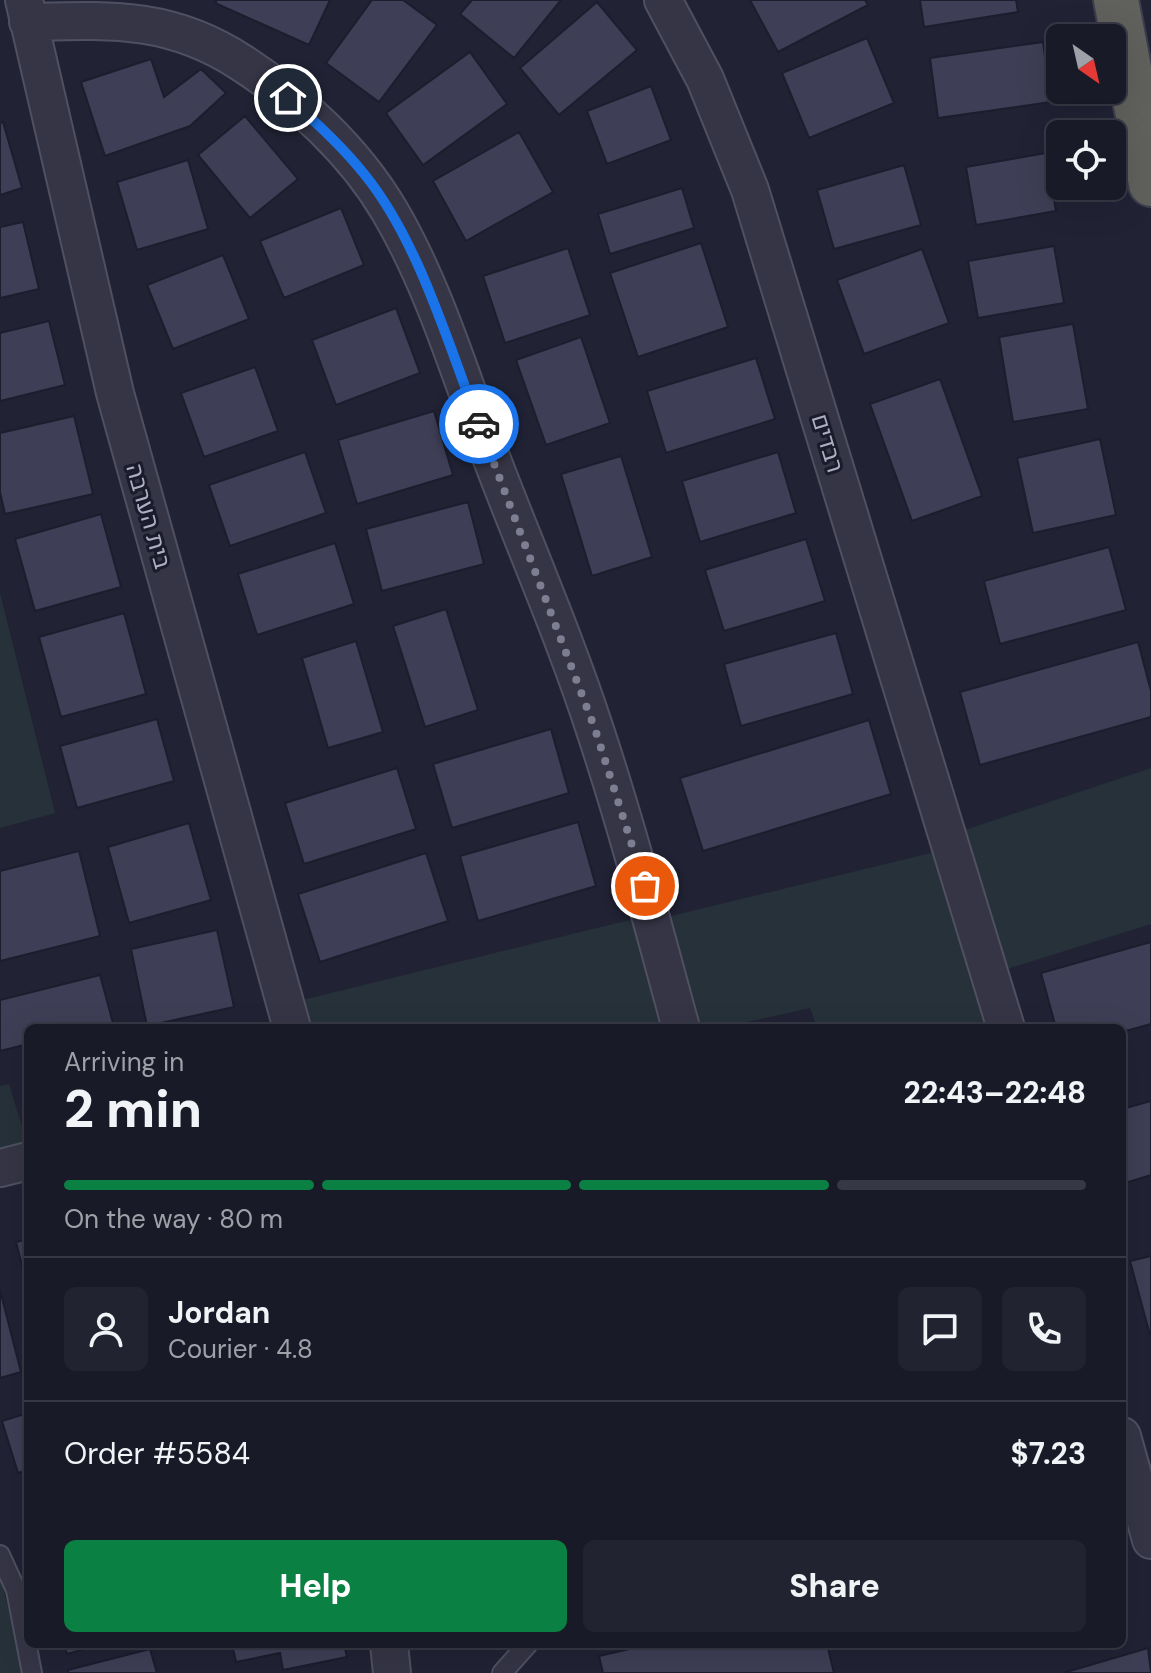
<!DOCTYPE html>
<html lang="en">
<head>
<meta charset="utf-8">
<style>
  body { margin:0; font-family:"DM Sans",Heebo,sans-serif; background:#222330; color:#f1f3f6; height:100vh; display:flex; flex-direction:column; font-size:30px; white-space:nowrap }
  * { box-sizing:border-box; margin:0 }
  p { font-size:26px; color:#9fa1a8 }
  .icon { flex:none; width:44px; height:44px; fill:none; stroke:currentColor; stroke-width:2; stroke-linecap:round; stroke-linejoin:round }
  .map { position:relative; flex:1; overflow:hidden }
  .side { position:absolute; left:24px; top:1024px; width:1102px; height:624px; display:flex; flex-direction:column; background:#191a28; border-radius:12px; box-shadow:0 8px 32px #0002,0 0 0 2px #373845 }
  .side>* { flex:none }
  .needle { width:52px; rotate:146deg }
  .tools { position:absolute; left:1046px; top:24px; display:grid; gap:16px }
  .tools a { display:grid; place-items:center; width:80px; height:80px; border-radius:12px; background:#191a28; box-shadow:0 8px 32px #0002,0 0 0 2px #373845; font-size:40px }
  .pin { position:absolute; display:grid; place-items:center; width:68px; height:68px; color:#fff; margin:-34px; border:4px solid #fff; border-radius:50%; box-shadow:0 2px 8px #0007 }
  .courier { position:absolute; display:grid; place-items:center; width:80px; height:80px; margin:-40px; border:6px solid #1a73e8; border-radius:50%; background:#fff; color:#222; box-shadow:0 2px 10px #0007 }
  .head em { font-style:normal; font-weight:800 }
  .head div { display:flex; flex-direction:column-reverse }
  .head { display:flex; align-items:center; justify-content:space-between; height:136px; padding:0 40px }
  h1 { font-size:52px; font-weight:800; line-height:60px }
  .bar { display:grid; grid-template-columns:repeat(4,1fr); gap:12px 8px; align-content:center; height:96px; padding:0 40px }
  .bar i { height:10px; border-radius:6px; background:#373845 }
  .bar .current { background:#0b8043 }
  .bar p { grid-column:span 4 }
  .line { display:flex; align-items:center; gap:20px; padding:0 40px; border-top:2px solid #373845 }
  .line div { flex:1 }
  .round { display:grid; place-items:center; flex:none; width:84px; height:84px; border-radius:12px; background:#222330 }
  .cta { display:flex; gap:16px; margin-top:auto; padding:16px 40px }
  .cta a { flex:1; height:92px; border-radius:12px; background:#0b8043; color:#fff; font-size:32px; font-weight:800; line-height:92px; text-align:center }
  .cta a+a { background:#222330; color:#f1f3f6 }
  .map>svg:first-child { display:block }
</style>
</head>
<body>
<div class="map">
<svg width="1151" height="1673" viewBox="0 0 1151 1673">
  <rect width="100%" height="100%" fill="#212335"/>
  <!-- green -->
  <path fill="#263139" d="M0,593l55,220 -55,15z
    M1151,768v156l-160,50 -41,-139z
    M935,852l54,176h-172l-7,-20 -89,20h-29l-29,-110z
    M638,918l28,110h-362l-6,-27z
    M9,1084l19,62 -28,11v-71z
    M0,1575l1,2 22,96h-23z"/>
  <!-- building -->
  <path fill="#3e3f56" stroke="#1c1d2d" stroke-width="2" d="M217,0h113l-21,45 -94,-42z
    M372,0h31l34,25 -58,77 -53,-39z
    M472,0h89l-47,58 -54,-44z
    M750,0h115l3,5 -90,47z
    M920,0h96l2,12 -94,15z
    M597,2l40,48 -78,65 -39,-47z
    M867,38l27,65 -85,35 -27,-65z
    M1043,42l8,60 -113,16 -8,-60z
    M470,52l37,52 -84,61 -37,-52z
    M151,59l13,38 37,-28 25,24 -36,33 -85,30 -24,-74z
    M651,86l20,54 -64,24 -20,-53z
    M245,116l53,63 -48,39 -52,-63z
    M3,122l19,66 -22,7v-72z
    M519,132l34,60 -87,49 -33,-60z
    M1046,153l10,58 -80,14 -10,-58z
    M188,160l20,69 -71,21 -20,-68z
    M904,165l17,60 -87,24 -17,-59z
    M682,188l12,40 -84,26 -12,-40z
    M341,208l23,57 -80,33 -24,-57z
    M23,222l16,67 -39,9v-71z
    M701,243l27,84 -90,30 -28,-84z
    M1054,246l10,57 -86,15 -10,-57z
    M568,248l22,67 -85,28 -22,-67z
    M922,249l27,74 -85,31 -27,-74z
    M223,255l26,64 -76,30 -26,-64z
    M396,308l24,65 -84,32 -24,-65z
    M49,321l16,64 -65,16v-68z
    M1073,324l15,85 -75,13 -14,-85z
    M581,337l29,86 -64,22 -30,-85z
    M756,358l19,61 -109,34 -19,-62z
    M255,367l23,64 -74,26 -23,-64z
    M940,379l42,117 -70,25 -42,-117z
    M434,411l19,64 -96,29 -19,-64z
    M74,416l19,78 -88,20 -5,-22v-59z
    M1100,439l16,76 -83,18 -16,-75z
    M305,452l21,61 -96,33 -21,-61z
    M778,452l18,61 -96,29 -18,-61z
    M621,456l31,101 -60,19 -31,-102z
    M468,502l16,62 -102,27 -16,-62z
    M101,514l20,73 -86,24 -20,-72z
    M806,539l19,62 -101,30 -19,-61z
    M335,543l19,61 -97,31 -19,-61z
    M1109,547l17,63 -126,34 -16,-63z
    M446,609l32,101 -53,17 -32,-101z
    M124,613l22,81 -85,23 -22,-80z
    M836,633l17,61 -112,32 -17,-62z
    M356,641l27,91 -55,16 -26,-90z
    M1138,642l13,49v26l-171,48 -20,-73z
    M157,719l17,62 -97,27 -17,-62z
    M869,720l22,74 -188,57 -23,-73z
    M551,729l18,64 -117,35 -19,-64z
    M397,768l19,61 -112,35 -19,-61z
    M578,822l18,64 -118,35 -18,-65z
    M189,823l22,77 -82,23 -21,-76z
    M79,851l21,85 -100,25v-90z
    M426,853l22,68 -128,41 -22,-68z
    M217,930l17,77 -87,19 -16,-77z
    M1151,942v82l-29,8v-4h-66l-15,-55z
    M100,975l13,48 -22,5h-63v16l-28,7v-51z
    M1151,1101v74l-29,9v-75z
    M28,1239v50l-12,-47z
    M1151,1256v79h-1l-20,-74z
    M0,1290l21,82 -21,6z
    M28,1413v57l-10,3 -16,-52z
    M64,1644h39l-36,10z
    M232,1644h112l3,13 -64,13 -3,-17 -44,9z
    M651,1644h176l7,29h-231l-4,-17z
    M1148,1648l3,25h-88z
    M150,1649l7,24h-89v-3z"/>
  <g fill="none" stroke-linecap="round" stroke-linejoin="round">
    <defs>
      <path id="service" d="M0,1555l16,35 16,83
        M502,1673l26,-29"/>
      <path id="minor" d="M24,0l91,393 177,635
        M663,0l42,79 45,111 256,838
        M28,22c82,-2 142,-6 214,41 57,37 112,88 147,147 45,76 71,165 102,247 35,92 75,183 105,276 32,97 58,196 85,295
        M0,1168l28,-7
        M1122,1436l29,104
        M389,1644l3,29"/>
      <path id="trunk" d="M1116,0l35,184"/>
    </defs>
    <!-- service casing -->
    <use href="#service" stroke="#4f5061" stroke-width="22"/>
    <!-- minor casing -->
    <use href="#minor" stroke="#4f5061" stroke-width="40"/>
    <!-- trunk casing -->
    <use href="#trunk" stroke="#3c3d4e" stroke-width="48"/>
    <!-- service -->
    <use href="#service" stroke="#353546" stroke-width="18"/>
    <!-- minor -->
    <use href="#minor" stroke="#353546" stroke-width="36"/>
    <!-- trunk -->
    <use href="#trunk" stroke="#60605c" stroke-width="44"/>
  </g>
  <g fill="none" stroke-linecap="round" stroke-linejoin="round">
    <!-- done -->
    <path stroke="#7d7e91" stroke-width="8" stroke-dasharray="0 14.4" d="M479,424l116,305 50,157"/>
    <!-- route -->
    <path stroke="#1a73e8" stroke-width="10" d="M288,98c28,24 54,48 77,77 54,67 83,169 114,249"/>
  </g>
  <g text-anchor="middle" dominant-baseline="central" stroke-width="6" stroke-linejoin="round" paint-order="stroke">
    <!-- street labels -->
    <g font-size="24" fill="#afafc3" stroke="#1a1b2b">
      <text transform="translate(828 443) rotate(73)">רבדים</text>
      <text transform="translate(149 516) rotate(74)">בית הערבה</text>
    </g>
  </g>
</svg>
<div class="tools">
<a><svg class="needle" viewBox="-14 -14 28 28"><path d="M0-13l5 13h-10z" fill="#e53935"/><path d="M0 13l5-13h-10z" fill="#9fa1a8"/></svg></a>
<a><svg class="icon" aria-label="locate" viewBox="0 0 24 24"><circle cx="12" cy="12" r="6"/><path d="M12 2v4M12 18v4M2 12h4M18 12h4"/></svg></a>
</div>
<div class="pin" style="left:645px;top:886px;background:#ea580c"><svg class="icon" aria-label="bag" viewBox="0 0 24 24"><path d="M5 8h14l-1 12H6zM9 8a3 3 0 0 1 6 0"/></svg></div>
<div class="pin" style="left:288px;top:98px;background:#1f2937"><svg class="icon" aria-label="home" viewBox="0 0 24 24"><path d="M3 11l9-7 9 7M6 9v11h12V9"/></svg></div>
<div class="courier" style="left:479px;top:424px"><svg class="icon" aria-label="car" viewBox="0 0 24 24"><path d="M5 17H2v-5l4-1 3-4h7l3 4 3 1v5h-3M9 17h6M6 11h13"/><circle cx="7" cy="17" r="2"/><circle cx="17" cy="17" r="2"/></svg></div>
<section class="side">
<div class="head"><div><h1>2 min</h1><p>Arriving in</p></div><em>22:43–22:48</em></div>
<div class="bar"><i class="current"></i><i class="current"></i><i class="current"></i><i></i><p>On the way · 80 m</p></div>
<div class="line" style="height:144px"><a class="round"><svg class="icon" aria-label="person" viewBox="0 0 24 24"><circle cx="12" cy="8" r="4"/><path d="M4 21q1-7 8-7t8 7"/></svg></a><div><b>Jordan</b><p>Courier · 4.8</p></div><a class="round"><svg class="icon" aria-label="chat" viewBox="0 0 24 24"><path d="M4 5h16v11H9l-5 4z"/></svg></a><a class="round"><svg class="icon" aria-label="phone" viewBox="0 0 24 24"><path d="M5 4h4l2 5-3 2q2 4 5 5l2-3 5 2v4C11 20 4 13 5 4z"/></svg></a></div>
<div class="line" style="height:104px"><div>Order #5584</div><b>$7.23</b></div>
<div class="cta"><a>Help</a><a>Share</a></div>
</section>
</div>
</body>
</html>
